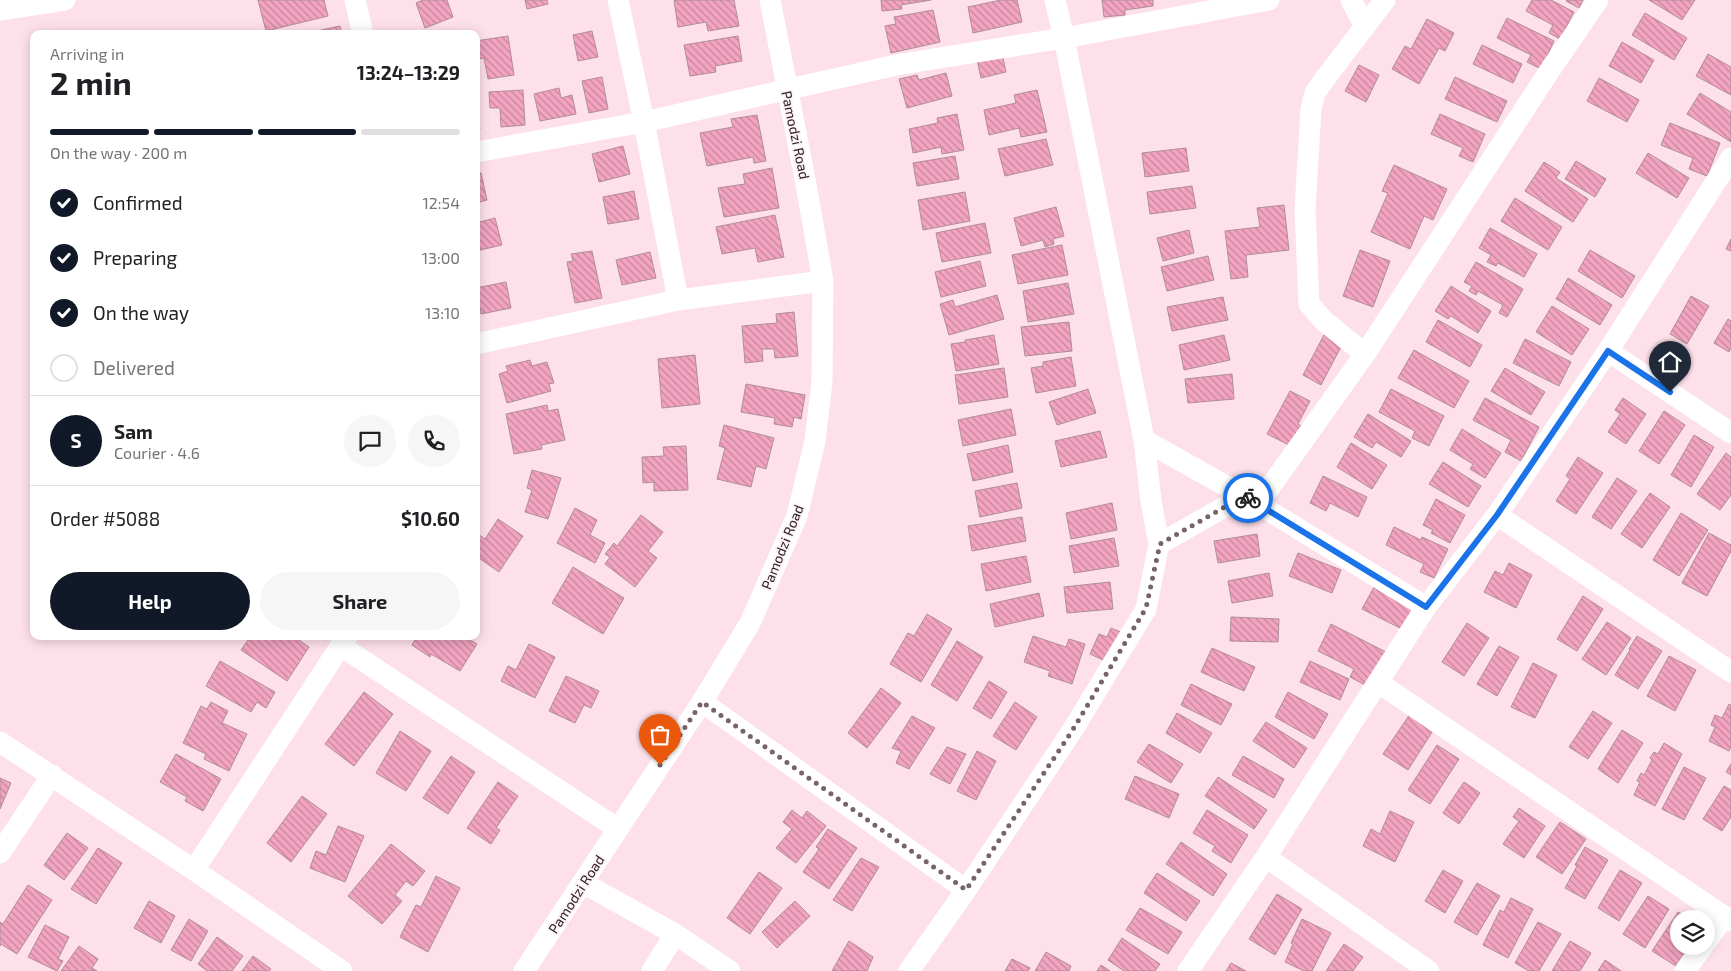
<!DOCTYPE html>
<html lang="en">
<head>
<meta charset="utf-8">
<style>
  body { margin:0; font-family:"Exo 2",sans-serif; background:#f6f6f6; color:#202124; height:100vh; display:flex; flex-direction:column; font-size:19px; white-space:nowrap }
  * { box-sizing:border-box; margin:0 }
  p { font-size:16px; color:#757577 }
  .icon { flex:none; width:28px; height:28px; fill:none; stroke:currentColor; stroke-width:2; stroke-linecap:round; stroke-linejoin:round }
  .map { position:relative; flex:1; overflow:hidden }
  .drawer { position:absolute; left:30px; top:30px; width:450px; height:610px; display:flex; flex-direction:column; background:#fff; border-radius:10px; box-shadow:0 2px 12px #0003 }
  .drawer>* { flex:none }
  .controls { position:absolute; left:1670px; top:910px; display:grid; gap:10px }
  .controls a { display:grid; place-items:center; width:45px; height:45px; border-radius:50%; background:#fff; box-shadow:0 2px 12px #0003; font-size:25px }
  .pin { position:absolute; display:grid; place-items:center; width:42px; height:42px; color:#fff; margin:-51px -21px; border-radius:50% 50% 50% 0; rotate:-45deg; box-shadow:0 0 5px #0007 }
  .pin .icon { rotate:45deg }
  .courier { position:absolute; display:grid; place-items:center; width:50px; height:50px; margin:-25px; border:4px solid #1a73e8; border-radius:50%; background:#fff; color:#222; box-shadow:0 1px 6px #0007 }
  .overview em { font-style:normal; font-weight:700 }
  .overview div { display:flex; flex-direction:column-reverse }
  .overview { display:flex; align-items:center; justify-content:space-between; height:85px; padding:0 20px }
  h1 { font-size:32px; font-weight:700; line-height:38px }
  .bar { display:grid; grid-template-columns:repeat(4,1fr); gap:8px 5px; align-content:center; height:60px; padding:0 20px }
  .bar i { height:6px; border-radius:4px; background:#e0e0e0 }
  .bar .current { background:#111827 }
  .bar p { grid-column:span 4 }
  .line { display:flex; align-items:center; gap:12px; padding:0 20px; border-top:1px solid #e0e0e0 }
  .line div { flex:1 }
  .round { display:grid; place-items:center; flex:none; width:52px; height:52px; border-radius:26px; background:#f6f6f6 }
  ol { padding:0 20px; list-style:none }
  li { display:flex; align-items:center; gap:15px; height:55px }
  li p { margin-inline-start:auto }
  li .icon { padding:5px; border-radius:50%; background:#111827; color:#fff; stroke-width:4 }
  li:last-child { color:#757577 }
  li i { width:28px; height:28px; border:2px solid #e0e0e0; border-radius:50% }
  .action { display:flex; gap:10px; margin-top:auto; padding:10px 20px }
  .action a { flex:1; height:58px; border-radius:30px; background:#111827; color:#fff; font-size:20px; font-weight:700; line-height:58px; text-align:center }
  .action a+a { background:#f6f6f6; color:#202124 }
  .map>svg:first-child { display:block }
</style>
</head>
<body>
<div class="map">
<svg width="1731" height="971" viewBox="0 0 1731 971">
  <defs>
    <pattern id="building-back-hatch" width="6" height="6" patternUnits="userSpaceOnUse" patternTransform="scale(1.25)"><rect width="6" height="6" fill="#f3a4c1"/><path d="M-1 5l2 2M0 0l6 6M5-1l2 2" fill="none" stroke="#c5859d"/></pattern>
  </defs>
  <rect width="100%" height="100%" fill="#fee0ea"/>
  <!-- building -->
  <path fill="url(#building-back-hatch)" stroke="#af8d99" d="M258,0h66l4,16 -62,15z
    M423,0h24l6,17 -28,11 -9,-25z
    M525,0h22l1,4 -21,5z
    M674,0h60l5,26 -31,5 -2,-9 -28,5z
    M881,0h50l-30,5 1,4 -20,2z
    M1001,0h16l5,22 -49,11 -5,-26z
    M1102,0h51v6l-28,4v5l-21,2z
    M1532,0h19l23,12 -14,27 -11,-6 4,-8 -27,-14z
    M1567,0h16l-4,8 -13,-7z
    M1649,0h46l-13,20z
    M933,10l7,32 -49,11 -6,-27 11,-2 -2,-7z
    M1645,13l42,25 -13,22 -42,-25z
    M1507,18l47,23 -13,28 -14,-7 4,-7 -34,-17z
    M1427,19l27,14 -9,18 -6,-3 -20,36 -27,-15 13,-23 6,3z
    M340,26l2,8h-29l-1,-2z
    M592,31l6,26 -20,4 -5,-26z
    M508,36l6,39 -26,4 -4,-21 -6,1 -2,-18z
    M738,36l4,25 -27,5 1,6 -26,4 -6,-31z
    M1622,42l32,18 -13,23 -32,-17z
    M1482,45l40,19 -9,19 -40,-19z
    M1001,49l5,23 -25,6 -5,-23z
    M1708,54l23,13v28l-35,-19z
    M1359,65l20,10 -13,27 -21,-11z
    M946,73l6,23 -45,12 -8,-29 18,-4 2,5z
    M602,77l6,32 -19,4 -7,-32z
    M1455,77l52,24 -10,21 -52,-23z
    M1599,78l40,22 -12,22 -40,-21z
    M559,88l2,10 11,-3 4,19 -36,7 -6,-27z
    M523,90l2,35 -24,2 -1,-19h-10l-1,-16z
    M1037,90l10,42 -26,5 -2,-9 -30,7 -5,-25 32,-7 -2,-8z
    M1700,93l31,19v30l-44,-28z
    M476,114l4,15 -4,1z
    M957,114l7,36 -22,4 -1,-7 -28,6 -4,-24 29,-6 -1,-5z
    M1440,114l45,20 -12,28 -14,-6 4,-8 -32,-14z
    M757,115l9,46 -12,2 -1,-6 -46,9 -7,-33 33,-6 -2,-8z
    M1670,123l50,20 -13,33 -18,-7 4,-11 -32,-13z
    M1046,139l7,26 -48,11 -7,-27z
    M623,146l7,28 -31,8 -7,-28z
    M1186,148l3,23 -44,6 -3,-24z
    M1648,153l41,25 -12,20 -41,-25z
    M955,156l4,23 -42,7 -4,-23z
    M1576,161l30,18 -11,18 -30,-18z
    M1544,162l16,10 -4,6 32,21 -15,23 -48,-31z
    M1394,165l53,24 -14,31 -9,-4 -14,33 -39,-17 17,-39 -6,-2z
    M772,168l7,40 -55,9 -6,-29 27,-4 -2,-10z
    M481,173l6,27 -11,3v-29z
    M1192,186l4,22 -46,6 -3,-22z
    M634,191l5,28 -31,5 -5,-27z
    M965,192l5,29 -47,9 -5,-30z
    M1515,198l47,29 -14,23 -47,-29z
    M1284,205l5,45 -43,5 2,22 -17,2 -6,-48 35,-4 -3,-19z
    M1056,207l8,29 -11,3 1,5 -9,3 -2,-7 -22,6 -7,-28z
    M775,215l9,42 -26,5 -3,-14 -33,6 -6,-27z
    M495,218l7,27 -26,6v-28z
    M985,223l6,30 -49,9 -6,-29z
    M1490,228l47,26 -13,23 -26,-14 -2,3 -9,-4 4,-7 -12,-7z
    M1189,230l5,23 -31,8 -6,-23z
    M1731,239v12l-5,-2z
    M1062,245l6,30 -50,9 -6,-29z
    M1360,250l30,11 -17,46 -30,-11z
    M1590,250l45,26 -13,22 -44,-27z
    M592,251l10,47 -27,5 -8,-41 6,-1 -2,-7z
    M650,252l6,26 -34,7 -6,-25z
    M1208,256l6,24 -47,11 -6,-24z
    M980,261l6,25 -45,11 -6,-25z
    M1476,262l47,27 -16,28 -8,-4 4,-8 -25,-14 -2,4 -7,-4 3,-5 -8,-4z
    M1568,278l44,27 -12,20 -44,-26z
    M506,282l5,26 -30,6 -5,-26z
    M1068,283l6,31 -46,8 -5,-31z
    M1451,286l40,25 -13,22 -27,-17 -3,3 -13,-8z
    M997,295l7,24 -55,16 -9,-31 13,-4 2,7z
    M1691,296l18,10 -22,38 -17,-10z
    M1223,297l5,23 -56,11 -5,-24z
    M1552,306l37,23 -17,26 -36,-23z
    M794,312l4,44 -23,2 -1,-9h-12l1,12 -18,2 -3,-37 35,-3 -1,-9z
    M1728,319l3,2v27l-2,4 -15,-9z
    M1438,320l44,25 -12,22 -44,-25z
    M1069,322l3,29 -47,5 -4,-29z
    M1326,331l18,10 -23,44 -18,-10z
    M994,335l5,29 -43,7 -5,-27 14,-2v-2z
    M1224,335l6,25 -46,10 -5,-25z
    M1525,339l46,23 -12,24 -46,-23z
    M1414,350l55,31 -15,27 -56,-30z
    M695,355l5,49 -38,4 -4,-49z
    M1071,357l5,29 -40,7 -5,-25 12,-2v-4z
    M530,360l2,6 15,-4 7,21 -5,1 2,7 -44,12 -8,-29 9,-3 -2,-5z
    M1004,368l4,29 -49,7 -4,-29z
    M1505,368l40,24 -14,23 -40,-24z
    M1232,374l2,25 -46,4 -3,-24z
    M746,384l59,11 -4,24 -7,-2 -2,10 -18,-3 1,-6 -34,-6z
    M1088,389l8,24 -39,12 -8,-23z
    M1391,389l53,27 -15,30 -17,-8 3,-7 -36,-19z
    M1290,391l20,10 -12,23 3,2 -10,20 -24,-12z
    M1485,398l54,29 -18,34 -16,-9 6,-12 -38,-20z
    M1623,398l23,16 -20,30 -18,-12 12,-18 -5,-4z
    M547,405l1,6 10,-2 7,31 -24,5 1,4 -28,5 -8,-40z
    M1011,409l5,26 -53,11 -5,-26z
    M1664,411l21,14 -26,39 -20,-13z
    M1368,414l43,27 -10,16 -25,-15 -4,6 -18,-11z
    M724,425l50,13 -8,31 -10,-3 -5,21 -34,-8 8,-31 -6,-2z
    M1462,429l39,24 -16,25 -15,-9 3,-5 -23,-14z
    M1100,431l7,26 -46,10 -6,-26z
    M1694,435l20,12 -23,40 -20,-12z
    M1351,443l36,22 -15,24 -35,-22z
    M1008,445l5,27 -40,9 -6,-27z
    M686,446l2,44 -34,1v-9l-11,1 -1,-26 22,-1 -1,-9z
    M1726,453l5,4v38l-11,15 -23,-16z
    M1578,457l25,16 -27,41 -20,-13 14,-22 -4,-3z
    M1443,462l38,24 -13,21 -39,-23z
    M532,470l29,8 -13,41 -23,-7 7,-22 -5,-2z
    M1323,476l44,21 -9,20 -28,-14 -4,8 -16,-8z
    M1617,478l20,13 -26,38 -19,-12z
    M1017,483l5,25 -42,9 -5,-26z
    M1650,493l20,14 -28,41 -21,-14z
    M1436,499l29,16 -15,28 -19,-10 2,-3 -10,-5z
    M1112,503l5,27 -46,9 -5,-26z
    M575,508l22,12 -7,15 15,8 -10,20 -38,-20z
    M1681,513l27,17 -29,46 -26,-16z
    M641,515l22,17 -15,19 9,7 -22,29 -30,-23 5,-7 -5,-3 9,-11 3,3z
    M1022,517l4,24 -54,10 -4,-25z
    M498,519l25,17 -24,36 -23,-16v-20l2,-2 7,5z
    M1394,527l27,13 1,-3 26,12 -14,29 -14,-6 4,-8 -38,-19z
    M1709,533l22,12v6l-24,45 -25,-13z
    M1257,534l3,22 -42,7 -4,-22z
    M1114,538l5,28 -45,7 -5,-27z
    M1298,553l43,17 -9,23 -43,-17z
    M1026,556l5,26 -45,9 -5,-27z
    M1509,563l23,12 -16,33 -32,-16 11,-21 8,4z
    M573,567l51,31 -21,36 -51,-31z
    M1269,573l4,23 -41,7 -4,-22z
    M1110,582l3,27 -46,4 -3,-26z
    M1374,587l40,21 -12,21 -40,-20z
    M1039,593l5,23 -49,11 -5,-23z
    M1583,596l20,13 -26,42 -20,-12z
    M927,614l25,15 -31,53 -31,-18 18,-31 6,3z
    M1231,617l48,2 -1,23 -48,-1z
    M1607,622l24,16 -25,37 -24,-16z
    M1467,623l22,15 -25,38 -22,-14z
    M1331,624l55,28 -17,35 -19,-10 4,-8 -36,-18z
    M1111,628l12,5 -13,30 -20,-9 9,-20 8,3z
    M251,636h42l16,11 -22,34 -46,-31z
    M417,636h47l13,8 -17,27 -29,-17 -1,3 -18,-12z
    M1033,636l33,11 3,-8 16,5 -13,40 -24,-8 2,-5 -26,-9z
    M1637,636l25,15 -24,38 -23,-14 15,-25 -1,-1z
    M957,641l26,16 -26,44 -26,-16z
    M529,644l26,13 -20,41 -34,-17 7,-15 8,4z
    M1499,646l20,11 -22,39 -20,-12z
    M1212,648l43,19 -11,24 -43,-19z
    M1669,656l27,14 -21,41 -28,-15z
    M220,661l55,31 -9,16 -9,-6 -6,10 -45,-26z
    M1310,661l39,18 -9,21 -40,-18z
    M1533,663l24,12 -22,43 -24,-11z
    M566,676l33,15 -8,17 -7,-3 -9,18 -26,-12z
    M989,681l18,11 -16,27 -18,-11z
    M1191,684l41,20 -11,21 -40,-20z
    M881,688l20,15 -34,45 -19,-15z
    M364,692l29,22 -39,52 -29,-22z
    M1288,692l40,22 -14,25 -39,-22z
    M211,702l17,9 -6,12 25,11 -18,37 -25,-12 2,-5 -23,-11 18,-37 6,3z
    M1015,702l22,15 -21,33 -23,-14z
    M1729,704l2,1v42l-2,4 -20,-10 6,-14 -4,-2 4,-10 7,3z
    M1593,711l19,12 -24,36 -19,-12z
    M1177,713l35,20 -12,20 -34,-20z
    M1410,714l24,15 -26,41 -25,-16z
    M912,716l23,12 -26,41 -13,-6 5,-12 -9,-3z
    M1266,722l41,26 -13,20 -41,-27z
    M1622,730l21,13 -25,40 -20,-14z
    M400,731l31,20 -25,40 -30,-18z
    M1664,743l18,11 -27,52 -21,-11 6,-13 -3,-1 4,-8 3,2 8,-15 -2,-2 4,-6 4,2z
    M1149,744l34,20 -12,19 -34,-21z
    M1437,745l22,14 -29,45 -22,-14z
    M947,747l19,7 -16,30 -20,-10z
    M977,751l19,10 -20,39 -19,-9z
    M176,754l45,25 -18,32 -18,-10 2,-4 -27,-15z
    M451,756l24,16 -27,42 -25,-16z
    M1243,756l41,23 -10,19 -42,-23z
    M1731,764v11l-5,-3z
    M1684,767l22,11 -22,42 -22,-11z
    M1135,776l44,18 -10,24 -44,-19z
    M1218,777l49,33 -13,19 -49,-33z
    M0,778l11,5 -11,26z
    M498,782l20,14 -22,32 4,2 -9,14 -24,-16z
    M1464,782l16,11 -21,31 -16,-11z
    M1724,786l7,4v27l-9,14 -19,-12z
    M302,796l25,18 -36,48 -24,-19z
    M1519,808l26,18 -21,32 -21,-14 16,-23 -6,-4z
    M792,810l10,8 5,-7 19,15 -30,37 -20,-15 16,-19 -9,-7z
    M1207,810l41,25 -17,28 -19,-12 3,-5 -22,-13z
    M1390,811l24,11 -19,40 -32,-16 8,-17 9,5z
    M1560,822l26,17 -24,35 -26,-17z
    M338,826l26,10 -19,46 -35,-14 6,-17 10,4z
    M828,829l29,19 -28,41 -26,-17 16,-23 -3,-2z
    M67,833l21,15 -24,32 -20,-15z
    M1181,842l46,32 -14,22 -47,-32z
    M391,844l34,27 -12,15 -7,-5 -11,14 7,6 -20,23 -34,-28z
    M1585,847l23,13 -23,39 -20,-11 12,-22 -2,-1z
    M98,848l24,15 -26,41 -25,-15z
    M861,858l18,9 -27,44 -19,-11z
    M1443,870l20,11 -18,32 -20,-12z
    M1620,870l22,13 -23,38 -21,-13z
    M759,872l23,16 -32,46 -23,-16z
    M1157,873l43,28 -14,20 -42,-28z
    M436,876l24,12 -32,64 -28,-15 16,-32 5,2z
    M1477,883l23,13 -23,39 -23,-13z
    M28,885l24,15 -35,54 -16,-10 -1,2v-24l3,2z
    M1277,894l25,15 -27,46 -26,-16z
    M1648,896l21,13 -24,39 -22,-14z
    M1511,898l22,11 -25,49 -25,-13 17,-35 4,2z
    M149,901l26,15 -14,27 -27,-15z
    M795,901l15,15 -33,32 -15,-16z
    M1140,908l42,24 -14,22 -42,-24z
    M1678,912l11,7h-10v27h10l-13,20 -24,-15z
    M189,919l19,12 -17,30 -20,-11z
    M1302,919l29,14 -19,38h-8l-19,-9 8,-18 -2,-1z
    M1538,922l23,12 -22,37h-10l-14,-8z
    M45,925l24,12 -11,22 5,2 -6,10 -29,-14z
    M217,937l26,19 -11,15h-25l-9,-7z
    M1122,938l38,26 -5,7h-31l-16,-11z
    M849,941l24,16 -6,14h-35z
    M1570,941l21,12 -11,18h-28z
    M1344,944l19,13 -10,14h-27z
    M79,946l19,13 -6,9 5,3h-36z
    M1046,952l25,14 -2,5h-34z
    M253,956l18,13 -2,2h-27z
    M1012,959l18,9 -2,3h-23z
    M1605,960l16,11h-23z
    M1231,963l15,8h-20z
    M1101,965l9,6h-13z"/>
  <g fill="none" stroke-linecap="round" stroke-linejoin="round">
    <!-- minor -->
    <path stroke="#fff" stroke-width="21" d="M355,0l8,34
      M618,0l26,122 34,178
      M1351,0l14,27
      M0,10l65,-10
      M476,152l168,-30 252,-57 168,-27 205,-38
      M476,344l202,-44 145,-19
      M1608,351l123,82
      M1365,354l-41,-33 -15,-17 -4,-94 6,-101 4,-16 9,-13 61,-80
      M1144,440l114,64 168,103
      M1258,504l107,-150 185,-284 48,-70
      M1497,515l234,157
      M1159,544l85,-48
      M341,646l277,183
      M1379,683l352,238
      M702,702l264,188
      M0,742l194,128 148,101
      M0,853l52,-78
      M1266,857l163,114
      M194,870l153,-234
      M583,883l92,51 55,37
      M1706,942l18,-25
      M524,971l178,-269 48,-79 47,-107 18,-75 7,-59 1,-101 -18,-102 -35,-179
      M652,971l23,-37
      M909,971l57,-81 106,-159 74,-122 13,-65 -8,-43 -7,-61 -80,-402 -9,-38
      M1188,971l78,-114 160,-250 71,-92 111,-164 123,-193
      M1685,971l18,-25"/>
  </g>
  <g fill="none" stroke-linecap="round" stroke-linejoin="round">
    <!-- done -->
    <path stroke="#77636a" stroke-width="5" stroke-dasharray="0 9" d="M660,765l42,-63 264,188 106,-159 74,-123 14,-64 84,-48 4,2"/>
    <!-- route -->
    <path stroke="#1a73e8" stroke-width="6" d="M1248,498l178,109 71,-92 111,-164 62,41"/>
  </g>
  <g text-anchor="middle" dominant-baseline="central" stroke-width="4" stroke-linejoin="round" paint-order="stroke">
    <!-- street labels -->
    <g font-size="14" fill="#2e2025" stroke="#fcf4f6">
      <text transform="translate(796 135) rotate(78)">Pamodzi Road</text>
      <text transform="translate(782 547) rotate(-68)">Pamodzi Road</text>
      <text transform="translate(576 894) rotate(-57)">Pamodzi Road</text>
    </g>
  </g>
</svg>
<div class="controls">
<a><svg class="icon" aria-label="layers" viewBox="0 0 24 24"><path d="M12 4l9 5-9 5-9-5zM3 14l9 5 9-5"/></svg></a>
</div>
<div class="pin" style="left:660px;top:765px;background:#ea580c"><svg class="icon" aria-label="bag" viewBox="0 0 24 24"><path d="M5 8h14l-1 12H6zM9 8a3 3 0 0 1 6 0"/></svg></div>
<div class="pin" style="left:1670px;top:392px;background:#1f2937"><svg class="icon" aria-label="home" viewBox="0 0 24 24"><path d="M3 11l9-7 9 7M6 9v11h12V9"/></svg></div>
<div class="courier" style="left:1248px;top:498px"><svg class="icon" aria-label="bike" viewBox="0 0 24 24"><circle cx="6" cy="16" r="4"/><circle cx="18" cy="16" r="4"/><path d="M6 16l4-8h5l3 8M10 8l3 8H6M13 5h3"/></svg></div>
<section class="drawer">
<div class="overview"><div><h1>2 min</h1><p>Arriving in</p></div><em>13:24–13:29</em></div>
<div class="bar"><i class="current"></i><i class="current"></i><i class="current"></i><i></i><p>On the way · 200 m</p></div>
<ol>
<li><svg class="icon" aria-label="check" viewBox="0 0 24 24"><path d="M5 12l5 5 9-10"/></svg>Confirmed<p>12:54</p></li>
<li><svg class="icon" aria-label="check" viewBox="0 0 24 24"><path d="M5 12l5 5 9-10"/></svg>Preparing<p>13:00</p></li>
<li><svg class="icon" aria-label="check" viewBox="0 0 24 24"><path d="M5 12l5 5 9-10"/></svg>On the way<p>13:10</p></li>
<li><i></i>Delivered</li>
</ol>
<div class="line" style="height:90px"><b class="round" style="background:#111827;color:#fff">S</b><div><b>Sam</b><p>Courier · 4.6</p></div><a class="round"><svg class="icon" aria-label="chat" viewBox="0 0 24 24"><path d="M4 5h16v11H9l-5 4z"/></svg></a><a class="round"><svg class="icon" aria-label="phone" viewBox="0 0 24 24"><path d="M5 4h4l2 5-3 2q2 4 5 5l2-3 5 2v4C11 20 4 13 5 4z"/></svg></a></div>
<div class="line" style="height:65px"><div>Order #5088</div><b>$10.60</b></div>
<div class="action"><a>Help</a><a>Share</a></div>
</section>
</div>
</body>
</html>
